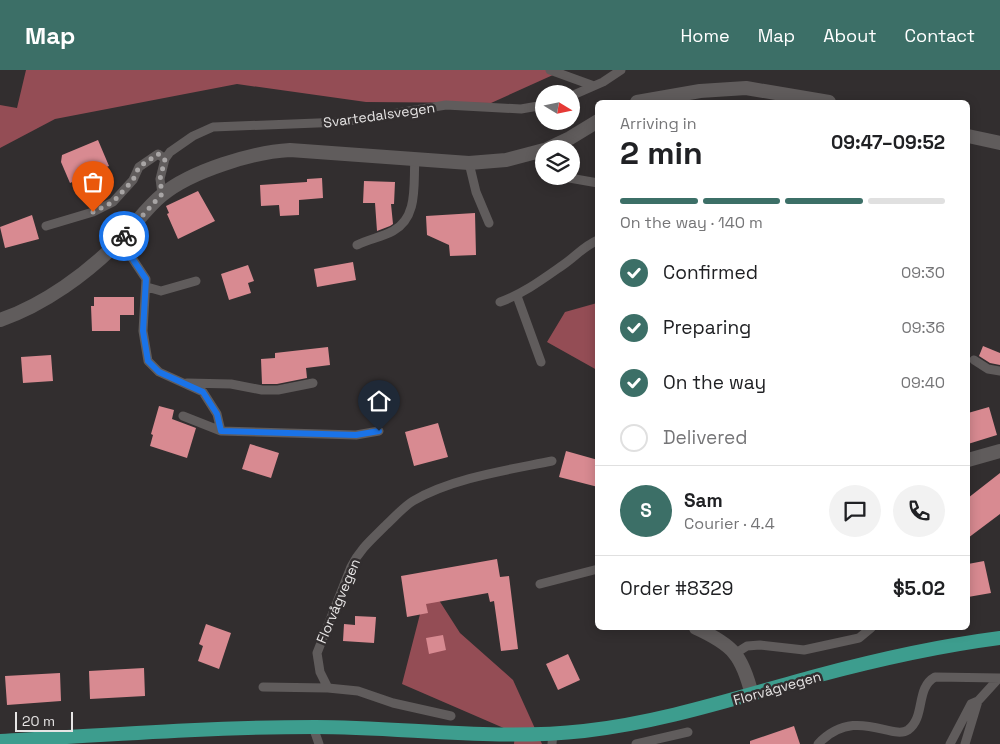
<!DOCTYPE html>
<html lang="en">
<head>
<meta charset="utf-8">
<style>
  body { margin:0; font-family:"Space Grotesk",sans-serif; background:#f2f2f2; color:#202124; height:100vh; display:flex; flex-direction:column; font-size:19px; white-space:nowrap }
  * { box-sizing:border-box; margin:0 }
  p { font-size:16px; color:#757577 }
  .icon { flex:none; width:28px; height:28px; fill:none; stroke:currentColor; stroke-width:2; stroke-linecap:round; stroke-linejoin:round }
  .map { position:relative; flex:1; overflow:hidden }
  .panel { position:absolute; left:595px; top:30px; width:375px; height:530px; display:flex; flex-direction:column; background:#fff; border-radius:8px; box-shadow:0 2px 12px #0003 }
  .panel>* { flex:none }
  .needle { width:32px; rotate:100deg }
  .fabs { position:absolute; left:535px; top:15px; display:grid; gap:10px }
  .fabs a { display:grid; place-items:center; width:45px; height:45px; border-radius:50%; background:#fff; box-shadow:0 2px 12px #0003; font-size:25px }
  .scale { position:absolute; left:15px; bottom:12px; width:58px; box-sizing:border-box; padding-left:5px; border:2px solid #e7e5e5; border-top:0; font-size:14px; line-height:18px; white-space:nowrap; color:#e7e5e5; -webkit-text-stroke:4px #322e2f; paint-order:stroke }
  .pin { position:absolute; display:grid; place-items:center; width:42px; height:42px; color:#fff; margin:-51px -21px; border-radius:50% 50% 50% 0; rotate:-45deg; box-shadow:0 0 5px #0007 }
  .pin .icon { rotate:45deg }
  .courier { position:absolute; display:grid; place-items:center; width:50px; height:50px; margin:-25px; border:4px solid #1a73e8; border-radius:50%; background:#fff; color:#222; box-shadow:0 1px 6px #0007 }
  .overview em { font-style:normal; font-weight:600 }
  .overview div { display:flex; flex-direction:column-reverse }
  .overview { display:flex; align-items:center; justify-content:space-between; height:85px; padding:0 25px }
  h1 { font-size:32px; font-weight:600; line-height:38px }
  .bar { display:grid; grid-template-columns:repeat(4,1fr); gap:8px 5px; align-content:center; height:60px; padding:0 25px }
  .bar i { height:6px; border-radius:4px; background:#e0e0e0 }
  .bar .selected { background:#3c6f67 }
  .bar p { grid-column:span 4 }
  .line { display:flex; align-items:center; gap:12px; padding:0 25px; border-top:1px solid #e0e0e0 }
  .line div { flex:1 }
  .round { display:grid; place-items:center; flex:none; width:52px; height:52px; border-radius:26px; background:#f2f2f2 }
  ol { padding:0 25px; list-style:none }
  li { display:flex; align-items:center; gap:15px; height:55px }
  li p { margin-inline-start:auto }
  li .icon { padding:5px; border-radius:50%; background:#3c6f67; color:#fff; stroke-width:4 }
  li:last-child { color:#757577 }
  li i { width:28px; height:28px; border:2px solid #e0e0e0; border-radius:50% }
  header { display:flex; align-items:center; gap:30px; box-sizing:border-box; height:70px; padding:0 25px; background:#3c6f67; color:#fff }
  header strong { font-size:24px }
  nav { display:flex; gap:28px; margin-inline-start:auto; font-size:18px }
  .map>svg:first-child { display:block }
</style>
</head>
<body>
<header>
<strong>Map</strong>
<nav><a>Home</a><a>Map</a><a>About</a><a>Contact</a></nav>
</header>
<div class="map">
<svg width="1000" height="674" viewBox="0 0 1000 674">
  <rect width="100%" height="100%" fill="#322e2f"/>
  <!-- forest -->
  <path fill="#944d55" d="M26,0h538l-73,33 -125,-1 -129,-18 -182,35 -55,29v-43l17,3z
    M597,233h1l-1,67 -50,-28 18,-30z
    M428,513l32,50 53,47 29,64h-28l1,-11 -113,-49z"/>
  <!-- building -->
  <path fill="#d88a91" d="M98,70l11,26 -39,17 -9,-21 1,-7z
    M322,108l1,20 -24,2v15l-19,1 -1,-11 -18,1 -1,-21 47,-3v-3z
    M364,111l31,1 -1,22h-3l2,20 -3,2 -13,5 -2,-28h-12z
    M198,121l17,30 -37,18 -11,-25 2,-1 -3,-7z
    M475,143l1,42 -26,1 -1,-11 -22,-10 -1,-19z
    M32,145l7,24 -34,9 -5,-21z
    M353,192l3,18 -39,7 -3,-18z
    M248,195l6,16 -6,2 3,10 -22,7 -8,-26z
    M94,227h40v18h-14v16h-28l-1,-25h3z
    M983,276l17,7v12l-10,-2 -11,-7z
    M328,277l2,18 -24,3 1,10 -30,6h-15l-1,-25 14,-1v-5z
    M51,285l2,26 -30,2 -2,-26z
    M159,336l15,4 -2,9 24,9 -9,30 -37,-12 3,-11 -2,-1z
    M989,337l8,28 -29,9v-31z
    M438,353l10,34 -34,9 -9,-34z
    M250,374l29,9 -8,25 -29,-9z
    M566,381l32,9v27l-39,-10z
    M1000,403v41l-32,24v-40z
    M497,489l3,18 9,-1 9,73 -17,2 -7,-50 -4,1 -2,-9 -62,11 2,9 -21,4 -6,-41z
    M984,491l7,32 -23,4v-33z
    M355,546l21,1 -2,26 -31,-2 1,-17 11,1z
    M206,554l25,9 -12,36 -21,-8 5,-15 -4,-2z
    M443,565l3,15 -17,4 -3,-16z
    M568,584l12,26 -22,10 -12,-26z
    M144,598l1,28 -55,3 -1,-28z
    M60,603l1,28 -54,4 -2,-29z
    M794,656l6,18h-50v-3z"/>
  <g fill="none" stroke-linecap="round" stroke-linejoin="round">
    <!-- service -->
    <path stroke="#605c5c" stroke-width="9" d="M550,0l44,16
      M571,26l32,-14 18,-12
      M165,89l5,-7 23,-16 20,-9 129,-5 104,-17 75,4 23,-4
      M469,93l7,29 13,31
      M558,106l40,7
      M46,156l47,-14 20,-10 20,-22 6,-13 19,-13 7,5 -5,20 2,15
      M120,170l26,39 -3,52 5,30 11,11 44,20 14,22 4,17 135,4 23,-4
      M357,175c12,-6 25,-8 36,-14 26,-14 20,-48 22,-72
      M147,217l14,4 35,-10
      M517,226l24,66
      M500,232c23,-8 43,-23 63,-37 13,-9 21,-19 35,-25
      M974,290l14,9 12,2
      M187,313l44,1 31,6h16l35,-7
      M183,346l38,15
      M540,514l58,-15
      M736,583l11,-7 13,-1 44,5 55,-12 12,-10
      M263,617l65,1 30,3 35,12 58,13
      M328,618l-8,-16 -3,-19 34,-86c8,-17 21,-28 34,-41 9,-8 18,-19 28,-25 39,-23 95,-31 139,-40
      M313,657l6,17
      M552,674l1,-11
      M636,674l52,-12
      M818,674c37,-39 74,-3 90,-14 18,-13 7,-42 27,-53l65,1
      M950,674l21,-40 7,-3
      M965,674l13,-43 21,-23"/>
    <!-- minor -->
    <path stroke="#605c5c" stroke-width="14" d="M637,32l63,-11 46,-3 83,14
      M968,66l32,7
      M547,79l23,-11 28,-17
      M0,250c44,-15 88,-47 120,-80 15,-15 26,-32 42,-45 29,-24 91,-43 128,-45l179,13 37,-3 38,-10
      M968,390l32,-9
      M696,558c37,17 46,27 56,67"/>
    <!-- primary -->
    <path stroke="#3d9d8e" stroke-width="14" d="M0,671c105,-6 210,-14 315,-14 89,0 180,14 269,4 80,-9 154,-34 232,-55 60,-16 122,-30 184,-38"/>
  </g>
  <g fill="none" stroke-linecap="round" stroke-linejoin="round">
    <!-- done -->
    <path stroke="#a8a5a5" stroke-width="5" stroke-dasharray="0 9" d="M93,142l20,-10 20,-22 6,-13 19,-13 7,5 -5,20 2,15 -38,42"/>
    <!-- route -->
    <path stroke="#1a73e8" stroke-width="6" d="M124,166l-4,4 26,39 -3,52 5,30 11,11 44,20 14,22 4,17 135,4 23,-4"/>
  </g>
  <g text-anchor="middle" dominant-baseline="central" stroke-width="5" stroke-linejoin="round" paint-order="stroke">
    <!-- street labels -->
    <g font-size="14" fill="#e7e5e5" stroke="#322e2f">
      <text transform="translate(379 45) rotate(-8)">Svartedalsvegen</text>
      <text transform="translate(338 531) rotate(-67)">Florvågvegen</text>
      <text transform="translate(777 618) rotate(-16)">Florvågvegen</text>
    </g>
  </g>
</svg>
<div class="fabs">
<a><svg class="needle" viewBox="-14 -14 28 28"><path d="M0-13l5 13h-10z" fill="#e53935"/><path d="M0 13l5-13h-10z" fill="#757577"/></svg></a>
<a><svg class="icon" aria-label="layers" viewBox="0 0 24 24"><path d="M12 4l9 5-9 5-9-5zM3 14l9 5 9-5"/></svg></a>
</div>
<div class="scale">20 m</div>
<div class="pin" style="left:93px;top:142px;background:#ea580c"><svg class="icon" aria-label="bag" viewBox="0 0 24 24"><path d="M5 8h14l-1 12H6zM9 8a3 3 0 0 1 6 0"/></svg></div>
<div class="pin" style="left:379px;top:361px;background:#1f2937"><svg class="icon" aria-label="home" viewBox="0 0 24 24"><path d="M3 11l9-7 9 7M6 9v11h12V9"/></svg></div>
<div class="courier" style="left:124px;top:166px"><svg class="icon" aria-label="bike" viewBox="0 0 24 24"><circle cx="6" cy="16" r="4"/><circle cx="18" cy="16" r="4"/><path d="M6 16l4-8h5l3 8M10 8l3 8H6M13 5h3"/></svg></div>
<section class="panel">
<div class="overview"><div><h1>2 min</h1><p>Arriving in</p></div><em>09:47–09:52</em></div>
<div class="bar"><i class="selected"></i><i class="selected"></i><i class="selected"></i><i></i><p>On the way · 140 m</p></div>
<ol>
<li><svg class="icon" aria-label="check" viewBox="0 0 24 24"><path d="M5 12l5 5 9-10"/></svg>Confirmed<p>09:30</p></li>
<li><svg class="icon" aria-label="check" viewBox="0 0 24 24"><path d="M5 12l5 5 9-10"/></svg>Preparing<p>09:36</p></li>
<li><svg class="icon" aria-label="check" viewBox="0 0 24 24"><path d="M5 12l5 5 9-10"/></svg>On the way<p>09:40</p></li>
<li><i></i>Delivered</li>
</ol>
<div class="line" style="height:90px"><b class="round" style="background:#3c6f67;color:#fff">S</b><div><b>Sam</b><p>Courier · 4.4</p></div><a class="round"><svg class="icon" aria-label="chat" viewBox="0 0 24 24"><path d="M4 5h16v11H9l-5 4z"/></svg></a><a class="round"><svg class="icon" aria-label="phone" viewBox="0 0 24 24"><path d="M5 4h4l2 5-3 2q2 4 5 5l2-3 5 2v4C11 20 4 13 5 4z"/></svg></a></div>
<div class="line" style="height:65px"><div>Order #8329</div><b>$5.02</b></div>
</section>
</div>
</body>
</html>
